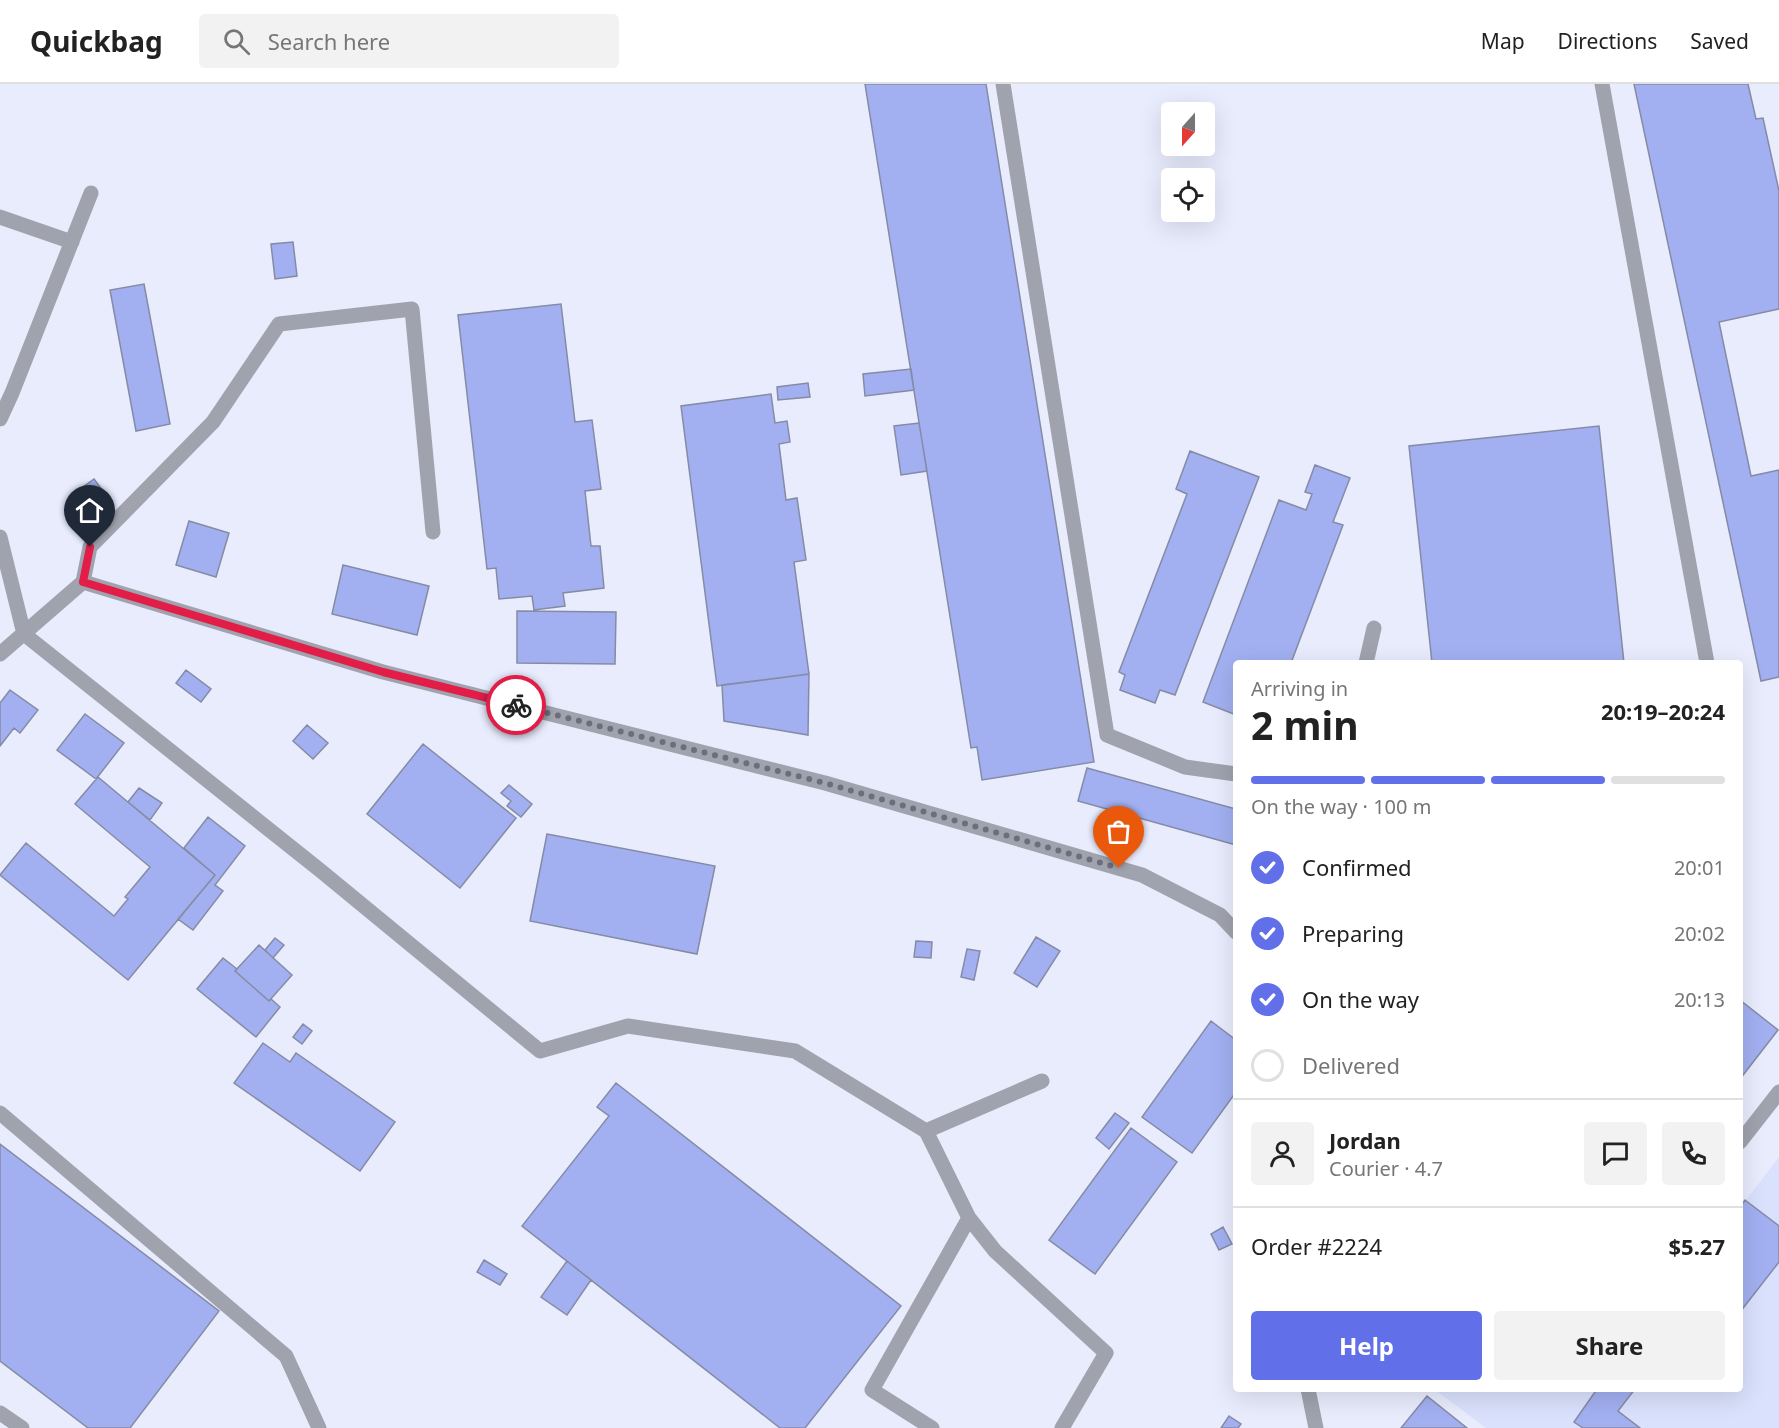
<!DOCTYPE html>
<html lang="en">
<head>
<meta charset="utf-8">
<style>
  body { margin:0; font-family:"Noto Sans",sans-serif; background:#f2f2f2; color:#222; height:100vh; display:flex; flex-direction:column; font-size:22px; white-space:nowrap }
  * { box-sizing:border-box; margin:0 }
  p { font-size:20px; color:#767676 }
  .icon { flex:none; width:33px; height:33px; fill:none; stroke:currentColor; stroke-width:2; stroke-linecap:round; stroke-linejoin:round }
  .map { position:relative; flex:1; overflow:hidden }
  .side { position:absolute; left:1233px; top:576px; width:510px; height:732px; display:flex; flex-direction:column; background:#fff; border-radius:6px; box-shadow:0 6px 24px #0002 }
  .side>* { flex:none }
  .needle { width:39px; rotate:201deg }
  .fabs { position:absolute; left:1161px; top:18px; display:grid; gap:12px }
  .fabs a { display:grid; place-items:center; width:54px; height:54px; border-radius:6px; background:#fff; box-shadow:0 6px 24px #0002; font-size:30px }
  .pin { position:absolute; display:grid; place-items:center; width:51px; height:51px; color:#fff; margin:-62px -26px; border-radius:50% 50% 50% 0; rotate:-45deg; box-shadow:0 0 6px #0007 }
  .pin .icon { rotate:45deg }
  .courier { position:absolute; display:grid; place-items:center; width:60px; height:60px; margin:-30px; border:4px solid #e11d48; border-radius:50%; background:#fff; color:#222; box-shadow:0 2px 8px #0007 }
  .overview em { font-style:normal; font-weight:700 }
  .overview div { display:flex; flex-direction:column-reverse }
  .overview { display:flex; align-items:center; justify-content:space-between; height:102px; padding:0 18px }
  h1 { font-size:39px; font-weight:700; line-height:45px }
  .bar { display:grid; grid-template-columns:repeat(4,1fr); gap:9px 6px; align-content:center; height:72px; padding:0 18px }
  .bar i { height:8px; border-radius:4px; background:#e0e0e0 }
  .bar .selected { background:#6170e8 }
  .bar p { grid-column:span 4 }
  .line { display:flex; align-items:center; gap:15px; padding:0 18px; border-top:2px solid #e0e0e0 }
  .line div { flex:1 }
  .round { display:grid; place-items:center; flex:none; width:63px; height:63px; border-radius:6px; background:#f2f2f2 }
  ol { padding:0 18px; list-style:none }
  li { display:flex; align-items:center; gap:18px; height:66px }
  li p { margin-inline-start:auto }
  li .icon { padding:6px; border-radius:50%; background:#6170e8; color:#fff; stroke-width:4 }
  li:last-child { color:#767676 }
  li i { width:33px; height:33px; border:3px solid #e0e0e0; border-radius:50% }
  .cta { display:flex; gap:12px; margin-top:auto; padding:12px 18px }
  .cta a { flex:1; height:69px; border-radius:6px; background:#6170e8; color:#fff; font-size:24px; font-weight:700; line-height:69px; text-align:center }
  .cta a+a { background:#f2f2f2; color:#222 }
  header { display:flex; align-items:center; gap:36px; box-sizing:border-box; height:84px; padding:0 30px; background:#fff; border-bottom:2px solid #e0e0e0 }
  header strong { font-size:28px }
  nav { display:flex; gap:33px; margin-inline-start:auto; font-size:21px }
  .search { width:420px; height:54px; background:#f2f2f2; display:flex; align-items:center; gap:15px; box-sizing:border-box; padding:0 21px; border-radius:6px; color:#767676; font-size:22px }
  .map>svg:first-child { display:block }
</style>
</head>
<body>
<header>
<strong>Quickbag</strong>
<div class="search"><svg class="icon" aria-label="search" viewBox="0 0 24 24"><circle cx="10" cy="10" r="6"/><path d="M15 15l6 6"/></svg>Search here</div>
<nav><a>Map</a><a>Directions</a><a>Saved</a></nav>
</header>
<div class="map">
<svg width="1779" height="1344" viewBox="0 0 1779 1344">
  <rect width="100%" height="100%" fill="#e8ecfd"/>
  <!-- built -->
  <path fill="#dae1fc" d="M1779,1073v271h-293l-52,-39h306v-181z"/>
  <!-- building -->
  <path fill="#a2b0f1" stroke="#858ba4" stroke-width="1.5" d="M865,0h121l108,678 -112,18 -5,-33 -6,1z
    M1634,0h114l8,35 7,-1 16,73v118l-60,13 32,154 28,-6v207l-18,4z
    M293,158l4,34 -22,3 -4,-35z
    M144,200l26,140 -34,7 -26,-141z
    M561,220l14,118 17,-2 9,69 -16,2 6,55h9l4,42 -41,5 2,13 -31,4 -2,-14 -33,3 -3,-31 -9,1 -29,-254z
    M911,285l3,21 -49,6 -2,-22z
    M808,299l2,14 -32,3 -1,-13z
    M771,310l4,29 12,-2 3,21 -11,2 7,56 11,-2 9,62 -12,2 15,112 -92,12 -36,-280z
    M919,339l8,48 -26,4 -7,-49z
    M1599,342l25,237h-192l-23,-217z
    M1190,367l69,26 -84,218 -15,-5 -5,13 -35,-13 5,-15 -6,-3 68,-178 -11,-5z
    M1315,381l35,13 -17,44 10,3 -52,138h-55v52l-33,-13 76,-202 27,10 6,-16 -7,-2z
    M94,395l15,20 -15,11 -15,-20z
    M189,437l40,12 -13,44 -40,-12z
    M343,481l86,21 -12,49 -85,-21z
    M517,527l99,1 -1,52 -98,-1z
    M186,586l25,19 -10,13 -25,-19z
    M809,590l-1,61 -84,-14 -2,-36z
    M10,606l28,20 -18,23 -6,-5 -14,18v-43z
    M85,630l39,29 -28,36 -39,-29z
    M307,641l21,18 -15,16 -20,-18z
    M423,660l93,74 -56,70 -93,-74z
    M1087,684l149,41v36l-158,-44z
    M98,693l117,98 -87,105 -128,-105 26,-32 88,73 14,-17 -3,-2 25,-30 -75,-63z
    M509,701l23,19 -11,13 -14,-11 4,-5 -10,-8z
    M139,704l23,15 -12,17 -22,-18z
    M208,733l37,29 -30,39 8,6 -30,39 -15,-11 37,-44 -31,-27z
    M547,750l168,32 -18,88 -167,-33z
    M1036,853l24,14 -23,36 -23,-14z
    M275,854l9,7 -11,13 -8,-8z
    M916,857l16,1 -1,16 -17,-1z
    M259,861l33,30 -23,26 -34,-30z
    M967,865l13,2 -6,29 -13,-3z
    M223,874l14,11 -2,2 34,30 2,-2 9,8 -24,30 -59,-48z
    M1740,916l38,30 -38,49z
    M1211,937l25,19v52l-44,61 -50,-36z
    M303,940l9,7 -10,13 -9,-7z
    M263,959l27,19 6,-9 99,69 -35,49 -126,-88z
    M616,999l285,223 -96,122h-25l-258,-202 87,-110 -12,-9z
    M1115,1029l14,10 -20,26 -13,-11z
    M1131,1044l46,34 -82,112 -46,-34z
    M0,1060l219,167 -89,117h-42l-88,-67z
    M1745,1116l34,26v36l-39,50v-105z
    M1223,1143l9,17 -13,6 -8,-16z
    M484,1176l23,14 -7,11 -23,-13z
    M567,1177l24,19 -24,35 -26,-18z
    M1597,1305h38l-17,22 22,17h-57l-9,-6z
    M1427,1312l40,32h-66z
    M1229,1332l12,8 -3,4h-17z"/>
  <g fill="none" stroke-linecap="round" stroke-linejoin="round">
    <!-- service -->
    <path stroke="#a0a3ae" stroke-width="15" d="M1003,0l104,651 78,32 51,7
      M1602,0l105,579
      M0,133l72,25
      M0,335l12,-26 79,-200
      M0,453l24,97 297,237 219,180 88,-25 167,25 131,80 43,87 26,33 111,102 -44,75
      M83,498l7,-35 123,-125 66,-98 133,-15 21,223
      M0,570l83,-72 300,90 442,111 317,92 78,40 16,17
      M1366,579l8,-35
      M0,1029l286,243 33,72
      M926,1047l116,-50
      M1740,1058l39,-50
      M1308,1305l8,39
      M0,1329l22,15
      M932,1344l-60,-38 97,-172"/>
  </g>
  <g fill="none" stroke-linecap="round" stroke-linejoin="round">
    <!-- done -->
    <path stroke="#6b6f7b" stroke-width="6" stroke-dasharray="0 10.8" d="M516,621l309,78 294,85"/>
    <!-- route -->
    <path stroke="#e11d48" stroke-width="8" d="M90,463l-7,35 300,90 133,33"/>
  </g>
</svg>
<div class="fabs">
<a><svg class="needle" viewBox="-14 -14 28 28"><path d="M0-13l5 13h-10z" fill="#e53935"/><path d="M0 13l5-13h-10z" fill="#767676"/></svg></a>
<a><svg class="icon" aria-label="locate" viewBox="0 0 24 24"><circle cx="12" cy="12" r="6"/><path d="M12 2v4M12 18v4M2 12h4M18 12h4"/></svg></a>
</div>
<div class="pin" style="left:1119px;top:784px;background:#ea580c"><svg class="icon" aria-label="bag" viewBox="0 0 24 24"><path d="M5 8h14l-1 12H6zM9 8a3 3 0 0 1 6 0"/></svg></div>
<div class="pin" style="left:90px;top:463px;background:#1f2937"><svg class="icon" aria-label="home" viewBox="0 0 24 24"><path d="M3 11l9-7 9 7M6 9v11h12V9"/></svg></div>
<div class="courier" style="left:516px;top:621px"><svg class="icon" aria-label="bike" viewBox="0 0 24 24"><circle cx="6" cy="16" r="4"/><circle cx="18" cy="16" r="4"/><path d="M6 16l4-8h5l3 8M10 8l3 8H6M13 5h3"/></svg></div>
<section class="side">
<div class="overview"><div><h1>2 min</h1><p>Arriving in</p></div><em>20:19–20:24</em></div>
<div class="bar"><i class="selected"></i><i class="selected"></i><i class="selected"></i><i></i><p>On the way · 100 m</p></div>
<ol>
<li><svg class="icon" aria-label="check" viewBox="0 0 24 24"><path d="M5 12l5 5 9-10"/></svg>Confirmed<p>20:01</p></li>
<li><svg class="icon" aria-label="check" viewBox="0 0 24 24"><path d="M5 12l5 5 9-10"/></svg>Preparing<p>20:02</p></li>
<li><svg class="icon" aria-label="check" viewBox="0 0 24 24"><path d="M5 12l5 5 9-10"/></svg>On the way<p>20:13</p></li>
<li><i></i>Delivered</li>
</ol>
<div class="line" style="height:108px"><a class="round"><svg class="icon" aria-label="person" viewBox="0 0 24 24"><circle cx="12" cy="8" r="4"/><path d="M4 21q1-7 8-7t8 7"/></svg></a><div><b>Jordan</b><p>Courier · 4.7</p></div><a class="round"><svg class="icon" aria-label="chat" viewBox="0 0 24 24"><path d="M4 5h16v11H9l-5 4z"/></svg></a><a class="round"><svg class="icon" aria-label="phone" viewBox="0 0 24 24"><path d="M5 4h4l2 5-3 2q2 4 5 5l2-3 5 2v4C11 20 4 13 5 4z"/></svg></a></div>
<div class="line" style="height:78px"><div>Order #2224</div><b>$5.27</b></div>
<div class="cta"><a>Help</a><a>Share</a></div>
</section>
</div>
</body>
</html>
